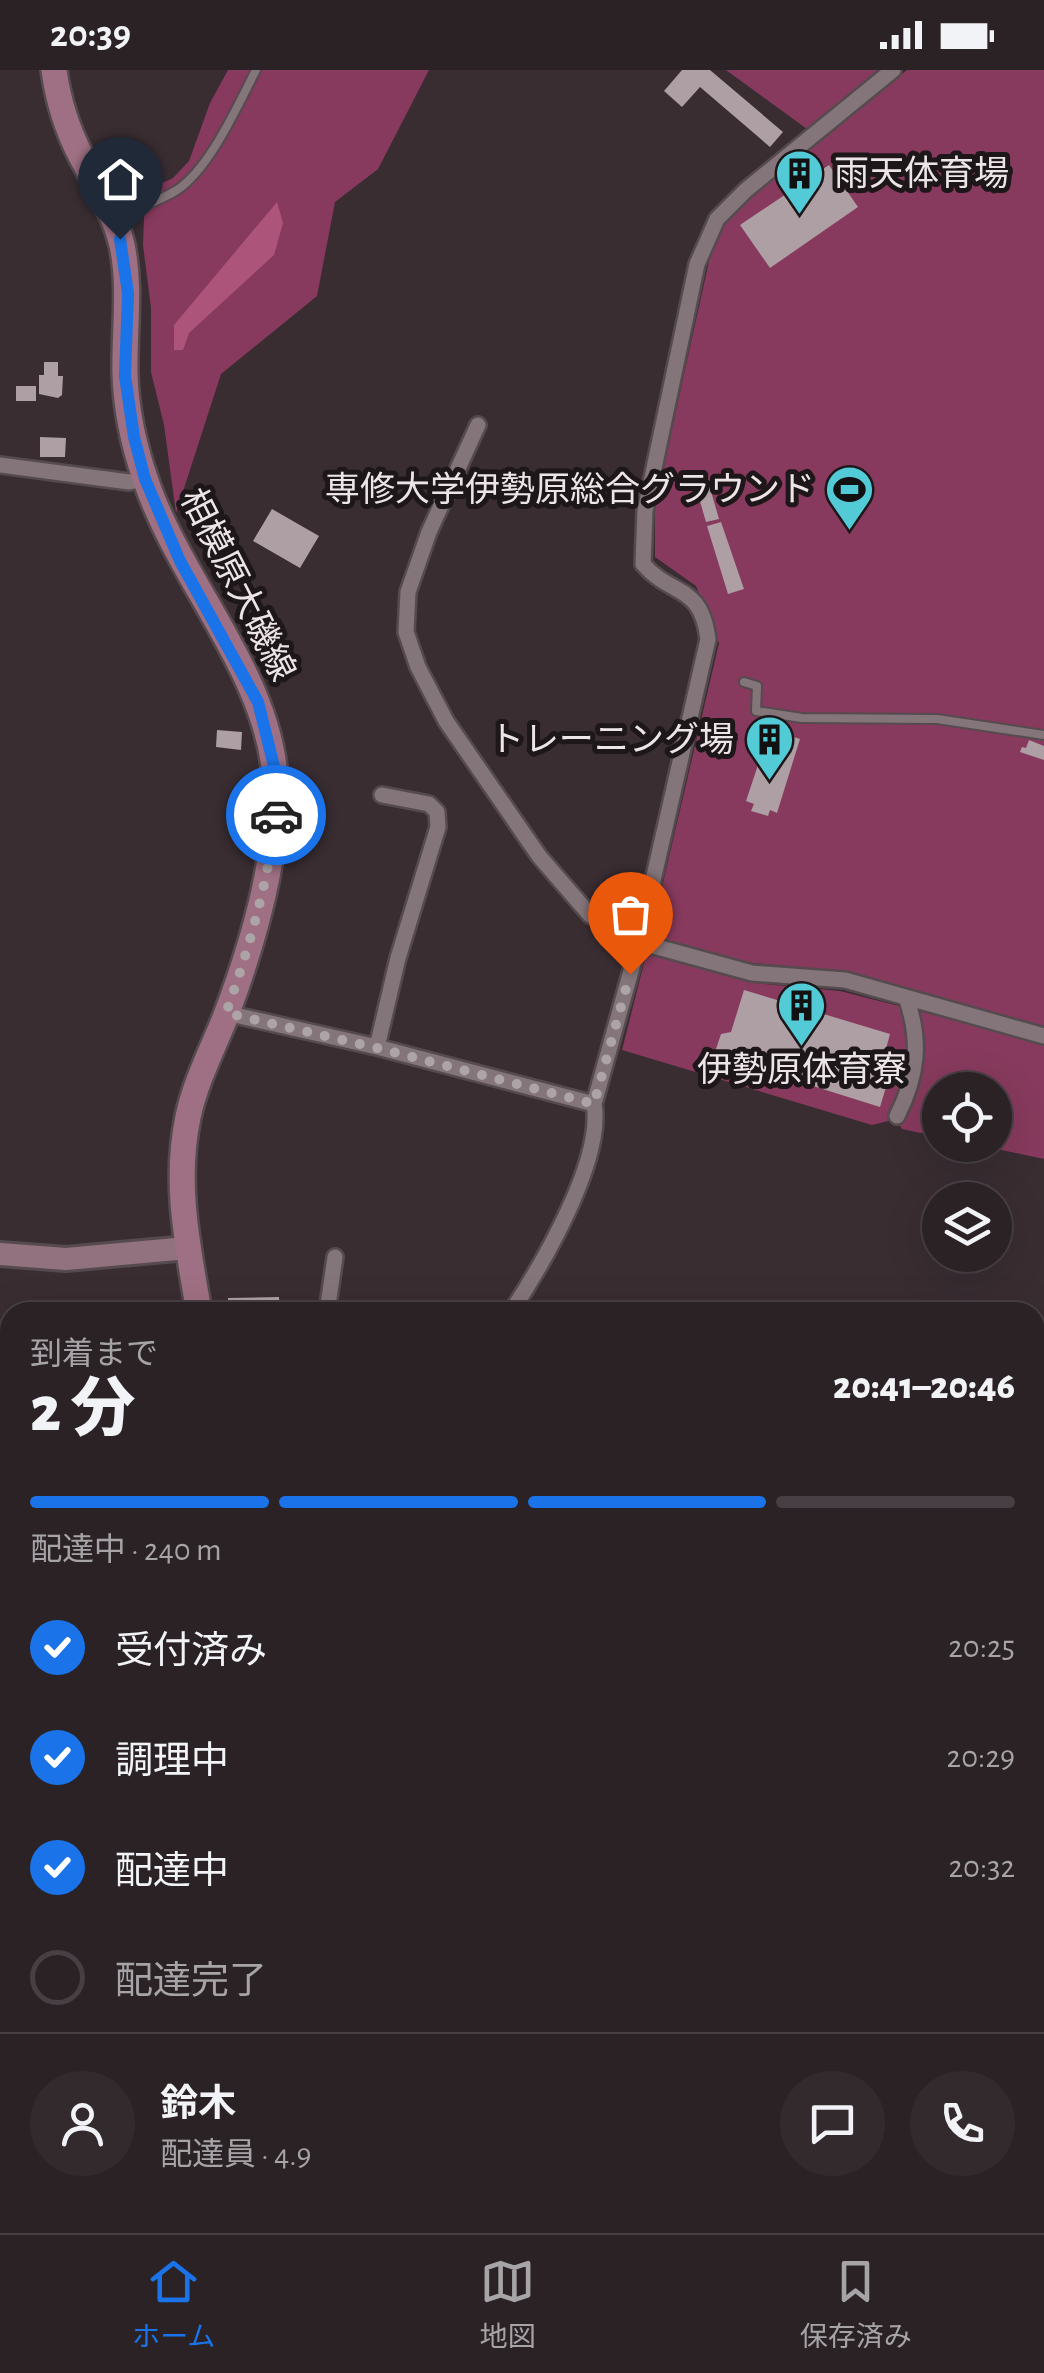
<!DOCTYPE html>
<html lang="ja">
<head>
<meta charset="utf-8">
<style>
  body { margin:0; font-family:"Alegreya Sans","Noto Sans JP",sans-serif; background:#332a2e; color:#f1f3f6; height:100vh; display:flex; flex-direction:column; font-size:38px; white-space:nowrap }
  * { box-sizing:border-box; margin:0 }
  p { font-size:32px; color:#a6a4a7 }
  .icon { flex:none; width:55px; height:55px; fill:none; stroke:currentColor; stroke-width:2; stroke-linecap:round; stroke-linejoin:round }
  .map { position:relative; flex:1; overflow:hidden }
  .drawer { position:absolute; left:0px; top:1232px; width:1045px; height:932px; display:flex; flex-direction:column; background:#2b2226; border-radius:30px 30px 0 0; box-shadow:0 10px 40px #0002,0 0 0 2px #473f43 }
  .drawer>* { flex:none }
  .controls { position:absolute; left:922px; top:1002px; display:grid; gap:20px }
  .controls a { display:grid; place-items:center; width:90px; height:90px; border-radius:50%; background:#2b2226; box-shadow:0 10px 40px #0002,0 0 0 2px #473f43; font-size:50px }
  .pin { position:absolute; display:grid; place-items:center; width:85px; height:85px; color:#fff; margin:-102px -42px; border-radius:50% 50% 50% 0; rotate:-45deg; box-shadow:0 0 10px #0007 }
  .pin .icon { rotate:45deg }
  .courier { position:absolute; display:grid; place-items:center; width:100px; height:100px; margin:-50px; border:8px solid #1a73e8; border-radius:50%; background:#fff; color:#222; box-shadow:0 2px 12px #0007 }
  .summary em { font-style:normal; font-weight:800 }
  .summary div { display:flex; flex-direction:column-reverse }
  .summary { display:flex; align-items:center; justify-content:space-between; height:170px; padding:0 30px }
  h1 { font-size:65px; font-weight:800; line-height:75px }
  .bar { display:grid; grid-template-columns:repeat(4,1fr); gap:15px 10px; align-content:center; height:120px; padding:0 30px }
  .bar i { height:12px; border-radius:8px; background:#473f43 }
  .bar .selected { background:#1a73e8 }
  .bar p { grid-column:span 4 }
  .line { display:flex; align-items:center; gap:25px; padding:0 30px; border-top:2px solid #473f43 }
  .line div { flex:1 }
  .round { display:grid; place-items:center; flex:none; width:105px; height:105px; border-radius:52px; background:#332a2e }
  ol { padding:0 30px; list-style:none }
  li { display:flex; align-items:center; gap:30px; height:110px }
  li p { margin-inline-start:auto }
  li .icon { padding:10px; border-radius:50%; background:#1a73e8; color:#fff; stroke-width:4 }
  li:last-child { color:#a6a4a7 }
  li i { width:55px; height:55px; border:5px solid #473f43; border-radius:50% }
  .status { display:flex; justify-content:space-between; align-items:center; height:70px; padding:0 50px; background:#2b2226; direction:ltr }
  .status svg { height:28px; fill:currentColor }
  .dock { display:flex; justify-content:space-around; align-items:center; height:140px; border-top:2px solid #473f43; background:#2b2226; font-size:28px; color:#a6a4a7 }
  .dock a { display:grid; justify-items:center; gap:5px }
  .dock .selected { color:#1a73e8 }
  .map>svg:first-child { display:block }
</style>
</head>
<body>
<div class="status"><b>20:39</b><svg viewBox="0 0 49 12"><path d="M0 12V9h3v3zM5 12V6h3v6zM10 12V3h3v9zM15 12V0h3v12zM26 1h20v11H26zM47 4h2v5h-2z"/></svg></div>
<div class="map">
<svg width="1044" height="2163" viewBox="0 0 1044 2163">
  <rect width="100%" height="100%" fill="#392d32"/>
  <!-- green -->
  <path fill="#873a5d" d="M228,0h201l-51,99 -43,33 -18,94 -96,78 -45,139 -12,-88 -13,-53v-64l-8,-63 2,-54 28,-13 16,-17 21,-58z
    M726,0h157l-76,59z
    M907,0h137v956l-200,-55 -91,-8 -79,-17 -16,-8 -6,-8 67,-287 -23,-57 -41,-29v-51l58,-263 12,-22 37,-37z
    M652,885l103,28 85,8 204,52v116l-66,-14h17v-55h-55v47l-38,-8 -6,-10 -24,6 -250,-75 23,-91z"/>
  <!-- water -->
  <path fill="#ad547b" d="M277,132l6,21 -9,32 -85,78 -6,17h-9v-25z"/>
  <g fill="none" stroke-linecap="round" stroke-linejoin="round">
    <!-- river -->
    <path stroke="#ad547b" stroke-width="30" d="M0,1692l10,7
      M55,2155v8"/>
  </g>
  <!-- building -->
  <path fill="#ae9fa4" d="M682,0h28l73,62 -13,15 -70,-60 -18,20 -18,-16z
    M829,95l29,42 -88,61 -30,-43z
    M44,292h14v14h5l-1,19 -4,3 -19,-4v-19h5z
    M16,316h20v15h-20z
    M40,367l26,1 -1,19h-25z
    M708,411l11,38 -13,3 -11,-38z
    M272,439l47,27 -19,32 -47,-27z
    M721,452l23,67 -16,5 -21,-68z
    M766,658l34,11 -23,74 -7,-3 -2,6 -17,-5 3,-7 -8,-3 13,-39 -4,-1 11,-24 -3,-1z
    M217,660l25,2 -1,18 -25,-3z
    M1029,670l15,6v14l-24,-8 2,-5 4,1z
    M744,920l146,44 -12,44 9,6 -7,23 -166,-52 7,-21 10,-2z
    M279,1227l1,15h-52v-14z"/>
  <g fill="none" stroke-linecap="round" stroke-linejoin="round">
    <defs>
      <path id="service" d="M119,147c19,-9 40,-16 58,-27 33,-22 61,-85 79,-120
        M744,612l13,4 -1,25 46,7 135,1 107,16
        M0,1929l10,9
        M844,2155l39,8"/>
      <path id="minor" d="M478,355l-49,107 -21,60 -2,40 12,35 28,54 93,135 51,59 51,20
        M0,395l129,17 16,-3
        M639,872l69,-303c-7,-56 -37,-42 -65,-75l2,-53 52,-247 20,-45 29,-29 147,-120
        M226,943l151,34 217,57 45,-162 113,31 93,7 199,56
        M377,977l21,-89 40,-131 -1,-15 -8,-8 -47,-9
        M897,1046c21,-41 24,-76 9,-119
        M327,1242l8,-55
        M511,1242c31,-47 93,-152 83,-208
        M0,1410l10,3
        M0,1455l10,-3
        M118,2155l2,8
        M187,2163l1,-8"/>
      <path id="secondary" d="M0,1184l66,5 121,-11"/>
      <path id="primary" d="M54,0c4,30 13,59 27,86 16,30 33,56 41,89 9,43 2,85 3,129 1,33 9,72 20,104 32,98 117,188 129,289 9,79 -21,177 -49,251 -13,32 -30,65 -37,99 -14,67 0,130 11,195
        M332,2155l1,8"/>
      <path id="motorway" d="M0,1269l10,3
        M0,1344l10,4
        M1035,1648l9,3
        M1035,1690l9,4
        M1035,1744l9,3
        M1035,1789l9,5"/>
    </defs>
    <!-- service casing -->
    <use href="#service" stroke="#554b4f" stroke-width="12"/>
    <!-- minor casing -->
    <use href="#minor" stroke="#554b4f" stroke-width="20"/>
    <!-- secondary casing -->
    <use href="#secondary" stroke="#554b4f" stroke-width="28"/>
    <!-- primary casing -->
    <use href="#primary" stroke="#554b4f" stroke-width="30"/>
    <!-- motorway casing -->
    <use href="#motorway" stroke="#554b4f" stroke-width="35"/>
    <!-- service -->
    <use href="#service" stroke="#84757a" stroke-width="8"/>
    <!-- minor -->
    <use href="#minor" stroke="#84757a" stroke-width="15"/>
    <!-- secondary -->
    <use href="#secondary" stroke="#92727e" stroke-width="22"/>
    <!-- primary -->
    <use href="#primary" stroke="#9f7083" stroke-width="25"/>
    <!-- motorway -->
    <use href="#motorway" stroke="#b16c89" stroke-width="30"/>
  </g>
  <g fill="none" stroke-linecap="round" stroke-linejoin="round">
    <!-- done -->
    <path stroke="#ada4a8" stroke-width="10" stroke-dasharray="0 18" d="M276,745c-8,67 -27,134 -50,198l151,35 217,56 36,-130"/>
    <!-- route -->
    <path stroke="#1a73e8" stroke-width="12" d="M120,169l8,54 -3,83 9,61 11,42 35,82 78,141 16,64 2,49"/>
  </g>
  <!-- icons -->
  <defs>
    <symbol id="building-pin" viewBox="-11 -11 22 30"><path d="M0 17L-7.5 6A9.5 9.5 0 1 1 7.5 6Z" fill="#52cbd7" stroke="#1d1719"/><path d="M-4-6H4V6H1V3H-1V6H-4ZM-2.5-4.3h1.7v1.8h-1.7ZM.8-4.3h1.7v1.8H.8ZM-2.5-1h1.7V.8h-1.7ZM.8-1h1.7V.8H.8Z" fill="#111"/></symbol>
    <symbol id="stadium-pin" viewBox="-11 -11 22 30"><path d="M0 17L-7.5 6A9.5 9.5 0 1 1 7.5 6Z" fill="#52cbd7" stroke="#1d1719"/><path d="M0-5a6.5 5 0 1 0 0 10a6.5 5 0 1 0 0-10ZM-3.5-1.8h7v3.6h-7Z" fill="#111"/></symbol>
  </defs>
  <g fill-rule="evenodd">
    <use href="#building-pin" x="772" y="76" width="55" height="75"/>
    <use href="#stadium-pin" x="822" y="392" width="55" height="75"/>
    <use href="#building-pin" x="742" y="642" width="55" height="75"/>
    <use href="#building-pin" x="774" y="908" width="55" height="75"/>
  </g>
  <g text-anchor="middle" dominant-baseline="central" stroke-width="10" stroke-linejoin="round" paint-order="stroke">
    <!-- poi labels -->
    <g font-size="35" fill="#ece4e7" stroke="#1d1719" text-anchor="end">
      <text x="834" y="104" text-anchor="start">雨天体育場</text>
      <text x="815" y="420">専修大学伊勢原総合グラウンド</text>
      <text x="734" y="670">トレーニング場</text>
      <text x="802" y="1000" text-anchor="middle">伊勢原体育寮</text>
    </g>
    <!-- street labels -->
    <g font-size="35" fill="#ece4e7" stroke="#1d1719">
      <text transform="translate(237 515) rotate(63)">相模原大磯線</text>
    </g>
  </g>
</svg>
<div class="controls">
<a><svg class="icon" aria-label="locate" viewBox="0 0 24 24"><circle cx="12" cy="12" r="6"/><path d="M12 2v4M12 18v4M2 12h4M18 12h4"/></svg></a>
<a><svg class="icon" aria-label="layers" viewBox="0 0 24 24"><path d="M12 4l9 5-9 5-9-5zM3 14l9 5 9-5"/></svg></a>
</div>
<div class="pin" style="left:630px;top:904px;background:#ea580c"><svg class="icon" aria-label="bag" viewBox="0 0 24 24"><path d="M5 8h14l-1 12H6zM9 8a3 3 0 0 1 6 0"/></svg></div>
<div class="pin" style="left:120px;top:169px;background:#1f2937"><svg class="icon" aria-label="home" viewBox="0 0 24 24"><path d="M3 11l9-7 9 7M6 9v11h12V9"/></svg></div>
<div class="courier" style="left:276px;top:745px"><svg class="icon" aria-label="car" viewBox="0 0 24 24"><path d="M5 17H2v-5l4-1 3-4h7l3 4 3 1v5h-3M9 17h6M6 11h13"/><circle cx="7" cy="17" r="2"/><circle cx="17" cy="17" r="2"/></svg></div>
<section class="drawer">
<div class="summary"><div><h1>2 分</h1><p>到着まで</p></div><em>20:41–20:46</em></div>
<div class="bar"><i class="selected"></i><i class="selected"></i><i class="selected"></i><i></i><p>配達中 · 240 m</p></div>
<ol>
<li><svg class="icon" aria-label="check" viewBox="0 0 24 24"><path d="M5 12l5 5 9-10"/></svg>受付済み<p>20:25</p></li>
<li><svg class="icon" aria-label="check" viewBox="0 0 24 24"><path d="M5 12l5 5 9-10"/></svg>調理中<p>20:29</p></li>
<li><svg class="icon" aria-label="check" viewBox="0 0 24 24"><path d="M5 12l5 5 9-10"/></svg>配達中<p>20:32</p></li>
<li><i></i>配達完了</li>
</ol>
<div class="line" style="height:180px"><a class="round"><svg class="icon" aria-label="person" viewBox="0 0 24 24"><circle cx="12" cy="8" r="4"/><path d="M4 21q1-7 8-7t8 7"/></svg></a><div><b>鈴木</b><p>配達員 · 4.9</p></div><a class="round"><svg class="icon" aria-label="chat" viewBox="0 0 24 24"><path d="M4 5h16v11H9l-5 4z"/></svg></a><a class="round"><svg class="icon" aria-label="phone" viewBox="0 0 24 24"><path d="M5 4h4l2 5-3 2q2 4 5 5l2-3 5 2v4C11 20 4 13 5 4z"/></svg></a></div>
</section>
</div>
<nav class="dock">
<a class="selected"><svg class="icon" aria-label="home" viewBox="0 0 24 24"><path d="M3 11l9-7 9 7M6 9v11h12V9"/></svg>ホーム</a>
<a><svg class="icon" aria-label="map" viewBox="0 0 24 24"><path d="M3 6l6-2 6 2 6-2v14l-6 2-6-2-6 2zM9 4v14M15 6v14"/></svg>地図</a>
<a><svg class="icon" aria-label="saved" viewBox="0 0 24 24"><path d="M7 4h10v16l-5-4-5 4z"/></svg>保存済み</a>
</nav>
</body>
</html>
